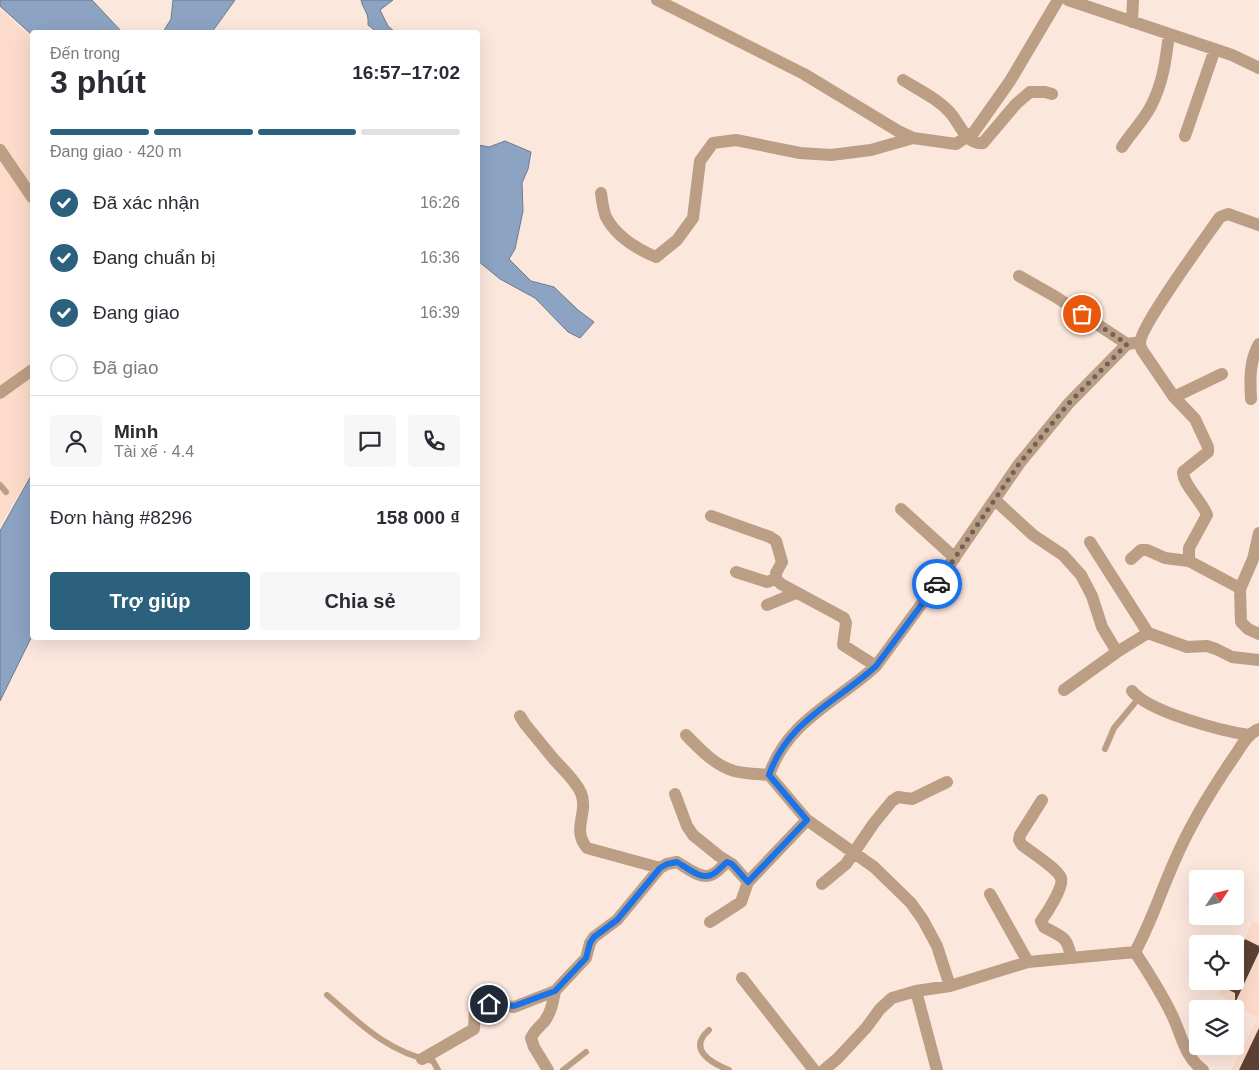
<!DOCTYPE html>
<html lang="vi">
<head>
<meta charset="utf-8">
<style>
  body { margin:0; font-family:Helvetica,sans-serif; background:#f7f7f7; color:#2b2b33; height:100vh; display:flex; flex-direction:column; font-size:19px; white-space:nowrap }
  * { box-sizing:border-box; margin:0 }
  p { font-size:16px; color:#7c7c81 }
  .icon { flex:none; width:28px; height:28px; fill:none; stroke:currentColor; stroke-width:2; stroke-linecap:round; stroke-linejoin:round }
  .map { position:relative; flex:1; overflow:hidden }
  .side { position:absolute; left:30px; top:30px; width:450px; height:610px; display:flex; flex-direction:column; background:#fff; border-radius:5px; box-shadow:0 5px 20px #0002 }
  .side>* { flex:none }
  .needle { width:32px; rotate:55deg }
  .fabs { position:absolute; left:1189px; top:870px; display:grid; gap:10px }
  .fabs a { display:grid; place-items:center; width:55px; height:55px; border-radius:5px; background:#fff; box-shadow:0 5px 20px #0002; font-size:25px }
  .pin { position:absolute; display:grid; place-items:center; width:42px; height:42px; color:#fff; margin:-21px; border:2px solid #fff; border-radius:50%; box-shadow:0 1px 5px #0007 }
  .courier { position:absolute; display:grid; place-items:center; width:50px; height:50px; margin:-25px; border:4px solid #1a73e8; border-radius:50%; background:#fff; color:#222; box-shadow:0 1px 6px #0007 }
  .overview em { font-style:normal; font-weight:700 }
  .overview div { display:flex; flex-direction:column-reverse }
  .overview { display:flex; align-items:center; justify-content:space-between; height:85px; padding:0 20px }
  h1 { font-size:32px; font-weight:700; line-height:38px }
  .bar { display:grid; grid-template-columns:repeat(4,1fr); gap:8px 5px; align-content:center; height:60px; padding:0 20px }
  .bar i { height:6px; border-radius:4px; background:#e1e1e2 }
  .bar .selected { background:#2c617d }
  .bar p { grid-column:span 4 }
  .line { display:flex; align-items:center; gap:12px; padding:0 20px; border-top:1px solid #e1e1e2 }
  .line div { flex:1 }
  .round { display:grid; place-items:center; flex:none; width:52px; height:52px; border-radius:5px; background:#f7f7f7 }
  ol { padding:0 20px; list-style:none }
  li { display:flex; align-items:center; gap:15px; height:55px }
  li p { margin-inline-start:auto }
  li .icon { padding:5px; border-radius:50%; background:#2c617d; color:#fff; stroke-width:4 }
  li:last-child { color:#7c7c81 }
  li i { width:28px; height:28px; border:2px solid #e1e1e2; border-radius:50% }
  .button { display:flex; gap:10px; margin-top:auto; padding:10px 20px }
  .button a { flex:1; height:58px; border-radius:5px; background:#2c617d; color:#fff; font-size:20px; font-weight:700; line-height:58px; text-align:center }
  .button a+a { background:#f7f7f7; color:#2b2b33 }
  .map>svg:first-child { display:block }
</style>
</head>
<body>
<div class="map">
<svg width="1259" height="1070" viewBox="0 0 1259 1070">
  <rect width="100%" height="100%" fill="#fce7dd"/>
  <!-- built -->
  <path fill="#fcdbca" d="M0,9l32,29v434l-32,54z
    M1253,921l6,3v146h-28l27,-52 -40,-24 6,-13h11v-21z"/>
  <!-- water -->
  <path fill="#8ca3c2" stroke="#6d7a8e" d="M0,0h92l30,32h-90v3l-32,-29z
    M173,0h62l-23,32h-49l8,-13z
    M361,0h32l-13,10 8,16 7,6h-18l-9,-7c1,-13 -4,-13 -7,-25z
    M505,141l26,11 -3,17 -6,14 1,28 -8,38 -6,10 22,22 23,6 24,23 16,12 -14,16 -12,-6 -33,-34 -35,-19 -22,-18v-116l11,2z
    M32,474v162l-32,65v-170z"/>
  <!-- building -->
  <path fill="#5d4234" d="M1245,939l14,7v6l-24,51v-10l-24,-12h24v-21z
    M1259,1028v42h-20z"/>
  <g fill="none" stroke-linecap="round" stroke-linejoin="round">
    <!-- lane -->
    <path stroke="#bc9e85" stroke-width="6" d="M0,485l6,7
      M1105,749l9,-21 24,-29
      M327,995c32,28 62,58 106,66l5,9
      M709,1030c-22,19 2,33 20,40
      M563,1070l23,-18"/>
    <!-- street -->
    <path stroke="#bc9e85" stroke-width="12" d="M657,0l147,74 94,57 15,7 43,6 18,-12 36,-51 48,-81
      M1068,0l164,55 27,13
      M1132,22l1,-22
      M903,80c16,10 37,20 49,35 8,10 15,30 31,28l33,-39 14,-12h15l7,2
      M1185,136l30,-87
      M1122,147c9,-14 22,-27 29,-41 12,-23 15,-47 18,-72
      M0,150l32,47
      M601,193c1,7 2,17 5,24 10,19 31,32 50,40l21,-17 16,-22 7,-57 13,-18 23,-3 64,13 31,2 40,-5 42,-12
      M1259,225l-31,-11 -8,3c-13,19 -80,109 -80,126 0,2 1,5 2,7l32,47 21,22 13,28v5l-25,20c0,13 19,29 24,43l-18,33v13l47,25 4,3 1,33 7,7 11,5
      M1019,276l37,21 71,47 7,-1
      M0,393l32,-23
      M1174,397l48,-23
      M1251,399c-1,-19 -2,-37 8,-55
      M995,500l38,35 30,20 18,20 11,21 10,31 15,25
      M901,509l54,49
      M711,516l59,21 6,4 6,21 -6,11v6l5,5 63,34 2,5 -3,22 33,21
      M1090,542l58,91
      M1131,559l10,-9h6l18,8 24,3
      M736,572l31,10 9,-3
      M1240,589l13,-30 6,-26
      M767,605l29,-12
      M1064,690l53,-38 31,-19 39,14 20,-1 9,3 16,8 27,3
      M1132,691c17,21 90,40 117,44
      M520,716l5,8c9,11 18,22 27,33 9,11 23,22 29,36 8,20 -10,36 6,55l73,20
      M686,735c14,14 28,30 48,36 11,3 24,3 35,4l38,45 67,47 37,36 12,17 14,26 13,40
      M769,775c19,-55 68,-73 107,-109l61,-83 82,-119 50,-61 58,-59
      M675,794l12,32 6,9 26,21 13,8 16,18
      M1042,800l-22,35 -1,5 3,5c9,7 36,24 39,33 3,9 -14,35 -20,43l3,6c17,10 23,8 27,30
      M822,884l24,-20 28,-41 18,-22 6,-4 14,2 35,-17
      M990,894l38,68
      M710,922l31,-20 7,-20 59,-62
      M1135,952c16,-29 26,-61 40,-92 15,-35 37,-71 59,-103 7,-10 13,-23 25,-28
      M1135,952c13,20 26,40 36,61 10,19 13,44 32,57
      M742,978l72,92
      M916,991l21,79
      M422,1059l52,-30 1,-20 5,-4 9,-1 25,3 41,-16 31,-33 4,-15 4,-6 23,-17 43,-52 7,-4 10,-2c9,5 24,18 34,13 6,-2 11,-9 16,-13
      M548,1070l-14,-23 -3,-9c3,-7 8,-11 13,-16 7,-9 9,-20 11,-31
      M824,1070l14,-12 28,-30 14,-19 12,-11 24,-7 34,-5 78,-24 107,-10"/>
  </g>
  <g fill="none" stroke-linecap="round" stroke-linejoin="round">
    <!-- done -->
    <path stroke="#70625a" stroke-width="5" stroke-dasharray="0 9" d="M937,584l82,-120 50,-61 58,-59 -45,-30"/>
    <!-- route -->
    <path stroke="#1a73e8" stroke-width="6" d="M489,1004l25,2 41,-15 31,-33 4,-15 4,-6 23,-17 43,-52 7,-4 10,-2c9,5 24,18 34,13 6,-2 11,-9 16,-13l5,2 16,18 59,-62 -38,-45c19,-55 68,-73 107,-109l61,-82"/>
  </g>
</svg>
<div class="fabs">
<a><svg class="needle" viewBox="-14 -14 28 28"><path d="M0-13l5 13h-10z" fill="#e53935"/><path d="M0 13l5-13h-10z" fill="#7c7c81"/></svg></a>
<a><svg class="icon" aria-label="locate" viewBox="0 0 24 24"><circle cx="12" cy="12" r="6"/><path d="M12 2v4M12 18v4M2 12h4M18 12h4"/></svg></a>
<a><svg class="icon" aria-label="layers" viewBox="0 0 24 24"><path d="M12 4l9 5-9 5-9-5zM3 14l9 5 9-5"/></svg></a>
</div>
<div class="pin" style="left:1082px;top:314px;background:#ea580c"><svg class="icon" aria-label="bag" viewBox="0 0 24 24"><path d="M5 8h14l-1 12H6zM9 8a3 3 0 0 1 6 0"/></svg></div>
<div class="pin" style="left:489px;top:1004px;background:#1f2937"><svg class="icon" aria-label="home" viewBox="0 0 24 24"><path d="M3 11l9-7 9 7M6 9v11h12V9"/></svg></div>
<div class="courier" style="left:937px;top:584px"><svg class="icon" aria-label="car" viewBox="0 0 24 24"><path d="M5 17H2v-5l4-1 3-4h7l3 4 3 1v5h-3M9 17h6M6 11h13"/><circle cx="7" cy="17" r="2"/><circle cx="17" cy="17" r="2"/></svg></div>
<section class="side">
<div class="overview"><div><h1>3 phút</h1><p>Đến trong</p></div><em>16:57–17:02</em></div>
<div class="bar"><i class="selected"></i><i class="selected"></i><i class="selected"></i><i></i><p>Đang giao · 420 m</p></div>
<ol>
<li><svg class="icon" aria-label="check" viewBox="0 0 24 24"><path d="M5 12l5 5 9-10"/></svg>Đã xác nhận<p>16:26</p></li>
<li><svg class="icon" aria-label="check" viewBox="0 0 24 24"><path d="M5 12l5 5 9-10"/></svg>Đang chuẩn bị<p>16:36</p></li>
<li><svg class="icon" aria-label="check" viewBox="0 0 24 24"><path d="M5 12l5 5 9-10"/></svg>Đang giao<p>16:39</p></li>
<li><i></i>Đã giao</li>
</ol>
<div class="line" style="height:90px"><a class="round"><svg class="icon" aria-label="person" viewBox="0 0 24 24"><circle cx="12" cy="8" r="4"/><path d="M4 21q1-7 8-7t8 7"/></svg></a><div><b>Minh</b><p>Tài xế · 4.4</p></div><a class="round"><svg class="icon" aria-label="chat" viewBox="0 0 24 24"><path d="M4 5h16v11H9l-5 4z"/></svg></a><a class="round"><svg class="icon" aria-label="phone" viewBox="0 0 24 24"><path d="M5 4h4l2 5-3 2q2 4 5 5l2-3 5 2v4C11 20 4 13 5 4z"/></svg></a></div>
<div class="line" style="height:65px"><div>Đơn hàng #8296</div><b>158 000 ₫</b></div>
<div class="button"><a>Trợ giúp</a><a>Chia sẻ</a></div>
</section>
</div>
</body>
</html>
